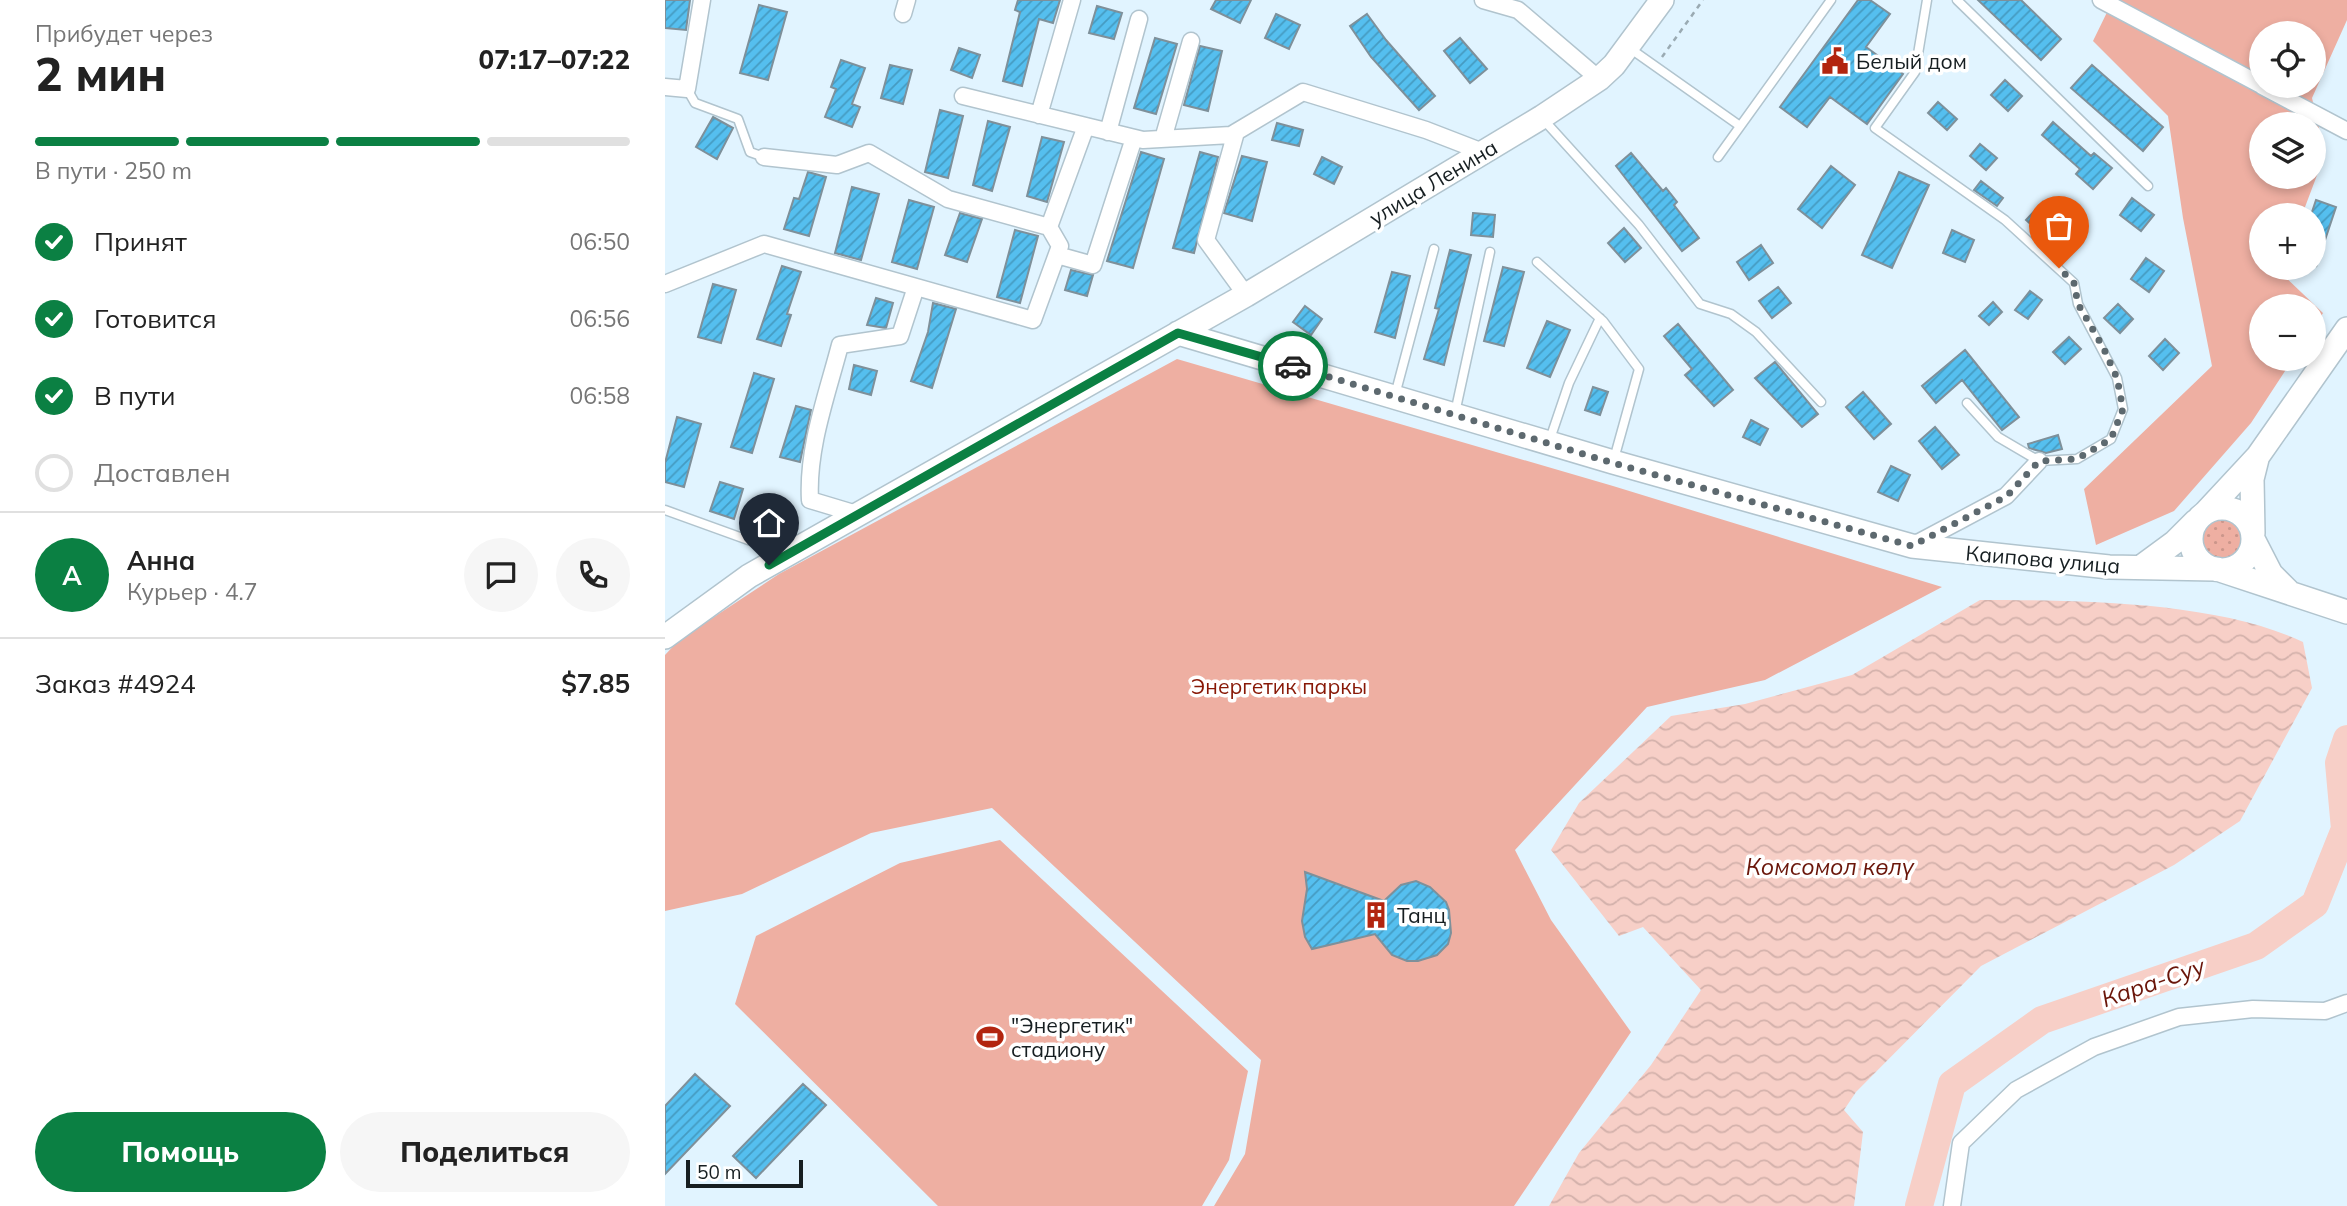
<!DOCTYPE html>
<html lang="ru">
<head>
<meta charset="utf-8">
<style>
  body { margin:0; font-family:Mulish,sans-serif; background:#f6f6f6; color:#222; height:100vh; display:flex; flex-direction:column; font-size:26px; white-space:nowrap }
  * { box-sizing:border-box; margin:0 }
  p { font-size:23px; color:#767676 }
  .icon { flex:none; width:38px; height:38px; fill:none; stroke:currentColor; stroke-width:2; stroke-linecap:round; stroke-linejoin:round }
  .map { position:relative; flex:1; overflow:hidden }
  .panel { display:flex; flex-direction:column; background:#fff; width:665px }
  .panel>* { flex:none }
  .tools { position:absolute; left:1584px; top:21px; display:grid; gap:14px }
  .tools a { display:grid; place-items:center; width:77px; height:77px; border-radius:50%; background:#fff; box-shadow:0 4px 10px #0003; font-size:35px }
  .scale { position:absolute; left:21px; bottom:18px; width:117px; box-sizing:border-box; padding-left:7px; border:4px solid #161e21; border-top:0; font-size:19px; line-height:24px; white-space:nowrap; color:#161e21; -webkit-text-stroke:5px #fff; paint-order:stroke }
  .pin { position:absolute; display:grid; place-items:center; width:60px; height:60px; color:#fff; margin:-72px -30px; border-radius:50% 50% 50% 0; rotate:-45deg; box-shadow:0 0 7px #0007 }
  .pin .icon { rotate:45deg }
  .courier { position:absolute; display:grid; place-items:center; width:70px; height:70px; margin:-35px; border:5px solid #0b8043; border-radius:50%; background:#fff; color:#222; box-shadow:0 2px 9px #0007 }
  .headline em { font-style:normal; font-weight:800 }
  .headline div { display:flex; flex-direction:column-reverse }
  .headline { display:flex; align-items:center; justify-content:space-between; height:119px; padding:0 35px }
  h1 { font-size:46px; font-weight:800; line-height:52px }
  .bar { display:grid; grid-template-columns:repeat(4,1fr); gap:10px 7px; align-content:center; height:84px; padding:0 35px }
  .bar i { height:9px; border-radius:5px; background:#e0e0e0 }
  .bar .current { background:#0b8043 }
  .bar p { grid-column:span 4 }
  .line { display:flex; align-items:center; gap:18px; padding:0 35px; border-top:2px solid #e0e0e0 }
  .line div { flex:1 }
  .round { display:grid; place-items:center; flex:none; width:74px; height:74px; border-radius:37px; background:#f6f6f6 }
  ol { padding:0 35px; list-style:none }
  li { display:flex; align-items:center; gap:21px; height:77px }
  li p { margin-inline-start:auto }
  li .icon { padding:7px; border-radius:50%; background:#0b8043; color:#fff; stroke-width:4 }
  li:last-child { color:#767676 }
  li i { width:38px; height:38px; border:4px solid #e0e0e0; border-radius:50% }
  .action { display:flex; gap:14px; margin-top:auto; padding:14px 35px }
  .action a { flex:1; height:80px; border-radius:42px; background:#0b8043; color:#fff; font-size:28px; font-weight:800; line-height:80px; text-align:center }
  .action a+a { background:#f6f6f6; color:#222 }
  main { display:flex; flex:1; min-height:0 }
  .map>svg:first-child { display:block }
</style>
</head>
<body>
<main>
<section class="panel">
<div class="headline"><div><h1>2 мин</h1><p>Прибудет через</p></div><em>07:17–07:22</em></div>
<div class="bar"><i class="current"></i><i class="current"></i><i class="current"></i><i></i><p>В пути · 250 m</p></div>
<ol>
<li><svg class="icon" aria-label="check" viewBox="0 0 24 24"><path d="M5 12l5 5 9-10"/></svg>Принят<p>06:50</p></li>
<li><svg class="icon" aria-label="check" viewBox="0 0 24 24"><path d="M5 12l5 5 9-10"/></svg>Готовится<p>06:56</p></li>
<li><svg class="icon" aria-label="check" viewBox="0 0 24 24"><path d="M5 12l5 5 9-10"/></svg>В пути<p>06:58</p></li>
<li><i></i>Доставлен</li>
</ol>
<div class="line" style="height:126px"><b class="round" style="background:#0b8043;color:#fff">А</b><div><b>Анна</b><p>Курьер · 4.7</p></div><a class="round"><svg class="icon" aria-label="chat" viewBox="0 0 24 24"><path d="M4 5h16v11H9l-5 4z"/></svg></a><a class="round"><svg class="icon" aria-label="phone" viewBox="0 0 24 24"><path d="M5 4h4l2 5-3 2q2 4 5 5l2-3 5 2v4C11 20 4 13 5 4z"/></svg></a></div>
<div class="line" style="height:91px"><div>Заказ #4924</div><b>$7.85</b></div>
<div class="action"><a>Помощь</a><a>Поделиться</a></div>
</section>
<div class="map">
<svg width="1682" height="1206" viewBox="0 0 1682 1206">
  <defs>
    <pattern id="grass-dots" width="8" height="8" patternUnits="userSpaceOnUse" patternTransform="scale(1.75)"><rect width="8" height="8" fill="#eeafa2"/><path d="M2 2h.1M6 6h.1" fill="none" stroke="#cb968b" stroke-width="1.8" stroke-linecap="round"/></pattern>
    <pattern id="water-waves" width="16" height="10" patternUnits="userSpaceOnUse" patternTransform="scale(1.75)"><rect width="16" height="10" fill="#f7cfc7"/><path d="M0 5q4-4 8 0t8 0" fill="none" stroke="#d3b1ab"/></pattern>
    <pattern id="building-hatch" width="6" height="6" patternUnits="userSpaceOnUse" patternTransform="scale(1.75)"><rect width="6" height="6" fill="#55bfef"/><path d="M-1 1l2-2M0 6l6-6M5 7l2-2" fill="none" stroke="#459bc1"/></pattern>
  </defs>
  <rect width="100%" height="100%" fill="#e1f4ff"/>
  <!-- grass -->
  <path fill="url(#grass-dots)" d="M1535 539a22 22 0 1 1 44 0a22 22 0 1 1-44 0Z"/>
  <!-- green -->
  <path fill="#eeafa2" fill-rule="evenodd" d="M1448,0h234v20l-35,78 13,56 -23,61h-41v53h21l-2,4 43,41 -9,15 -1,-22h-52v53h32l-42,64 -77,88 -78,34 -12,-56 128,-123 -29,-148 -15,-102 -75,-75zM1596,33h52v53h-52zM1596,124h52v53h-52z
    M512,359l436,127 329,101 -177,93 -118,27 -132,143 36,70 80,112 -117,174h-300l31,-52 16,-94 -269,-252 -121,25 -129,61 -77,17v-256l14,-15 100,-66z
    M335,840l248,231 -19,89 -27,46h-264l-203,-202 21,-68 144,-73z"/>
  <!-- water -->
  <path fill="url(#water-waves)" d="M1315,600c96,0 237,1 323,42l9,46 -72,133 -66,44 -193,101 -125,126 -12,18 19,22 -9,74h-305l30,-53 72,-88 50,-75 -58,-63 -24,9 -68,-86 28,-47 92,-87 74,-12 107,-29z"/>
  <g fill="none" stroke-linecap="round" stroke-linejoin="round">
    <!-- river -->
    <path stroke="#f7cfc7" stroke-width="28" d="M1254,1206l33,-122 90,-64 214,-74 59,-42 30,-75 -6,-66 8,-24"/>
  </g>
  <!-- building -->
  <path fill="url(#building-hatch)" stroke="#7e909a" stroke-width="2" d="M0,0h25l-4,30 -21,-2z
    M353,0h42l-7,23 -14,-4 -17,67 -19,-5 17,-69 -5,-2z
    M551,0h35l-11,23 -29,-14z
    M1193,0h12l20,14 -24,33 37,27 -36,50 -37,-27 -23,30 -27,-20z
    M1313,0h43l40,39 -20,21z
    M94,5l28,7 -19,68 -28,-7z
    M432,6l25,7 -8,26 -25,-6z
    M611,14l24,11 -11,24 -24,-11z
    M702,14l19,26 49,56 -16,14 -48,-53 -21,-31z
    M490,38l22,6 -21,70 -22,-6z
    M795,38l27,31 -17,14 -26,-32z
    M535,46l22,5 -14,60 -24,-6z
    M294,48l21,7 -8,23 -21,-8z
    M176,60l24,8 -13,36 8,3 -8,20 -27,-10 11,-28 -5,-2z
    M225,65l22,5 -9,34 -22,-6z
    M1427,65l71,62 -20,24 -72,-63z
    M1340,80l17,16 -14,15 -17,-16z
    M1273,102l19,17 -10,11 -19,-17z
    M275,110l23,6 -15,62 -23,-6z
    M48,117l20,11 -16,31 -21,-12z
    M323,121l22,6 -18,64 -19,-6z
    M1388,122l38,34 3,-3 18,15 -19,21 -17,-15 4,-5 -38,-34z
    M612,123l26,7 -4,16 -27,-6z
    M377,137l22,5 -17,60 -20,-6z
    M1315,144l17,14 -11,12 -16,-14z
    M476,152l23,7 -31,109 -26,-7z
    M535,152l18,5 -24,96 -21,-5z
    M966,153l32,38 3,-3 11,14 -3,3 25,33 -17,13 -66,-85z
    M577,156l25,6 -15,59 -28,-8z
    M657,157l20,10 -8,17 -20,-10z
    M1166,166l24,19 -33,43 -24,-19z
    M143,172l18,5 -17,59 -25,-7 10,-31 5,1z
    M1234,172l30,13 -37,83 -30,-13z
    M1316,181l22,17 -6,8 -23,-16z
    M187,187l27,7 -18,66 -26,-7z
    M1467,198l22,17 -13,16 -21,-16z
    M244,200l25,7 -17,62 -25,-7z
    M1651,200l20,7 -20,60 -3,-52h-2z
    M1378,202l18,16 -16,19 -19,-17z
    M295,213l22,6 -15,43 -22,-7z
    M808,213l22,2 -2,22 -22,-2z
    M959,228l17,20 -16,14 -17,-19z
    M350,230l23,6 -18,67 -23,-6z
    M1287,230l22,10 -9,22 -22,-9z
    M1096,245l12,18 -24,17 -12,-18z
    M785,250l21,5 -27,110 -20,-6 15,-50 -4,-1z
    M1481,258l18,13 -15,21 -18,-13z
    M117,266l19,6 -14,42 4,1 -10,31 -24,-7z
    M838,267l21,5 -20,74 -20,-5z
    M406,270l22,5 -6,21 -22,-6z
    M727,272l18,4 -15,62 -20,-6z
    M48,284l23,6 -15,53 -23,-6z
    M1113,287l13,16 -19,15 -13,-17z
    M1365,291l12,9 -14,19 -13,-9z
    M211,298l17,5 -7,25 -19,-3z
    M1328,302l9,10 -13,13 -10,-9z
    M268,303l23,6 -24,79 -21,-7 17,-49z
    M1453,304l15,15 -13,14 -16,-15z
    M640,306l17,13 -11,16 -18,-13z
    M882,321l23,9 -20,47 -23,-9z
    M1013,324l55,66 -19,16 -29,-31 7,-6 -28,-33z
    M1404,337l12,12 -16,15 -12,-12z
    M1500,339l14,14 -16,17 -14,-14z
    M1300,350l54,67 -17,13 -40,-50 -26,23 -14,-17z
    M1110,362l43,52 -16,13 -47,-49z
    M189,365l23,6 -6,24 -22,-6z
    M89,373l20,6 -22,74 -21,-6z
    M928,387l15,5 -8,23 -15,-5z
    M1198,392l28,32 -17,15 -28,-32z
    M131,406l15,4 -11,52 -20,-5z
    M12,417l24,7 -17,63 -19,-5v-19z
    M1086,420l17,9 -8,16 -17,-8z
    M1270,427l24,28 -17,14 -23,-28z
    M1393,435l4,14 -16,4 -17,-5 -1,-4z
    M1226,466l19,9 -12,26 -20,-9z
    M55,482l23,7 -9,30 -24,-8z
    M640,872l79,29 17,-16 15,-4 14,6 16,15 3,8 2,23 -3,11 -11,11 -19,6h-11l-15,-6 -17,-21 -63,15 -7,-12 -3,-16 5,-32z
    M30,1074l35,32 -65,68v-68z
    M138,1084l23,21 -70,73 -23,-22z"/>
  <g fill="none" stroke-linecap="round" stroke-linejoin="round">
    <defs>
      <path id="lane" d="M1262,0l-12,72 -40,56 130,92 69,63 4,21 39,74 6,31 -12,30 -34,20 -38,2 -41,-24 -31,-34
        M1292,0l191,186
        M963,47l112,79
        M22,89l8,14 43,16 12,33 14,5
        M877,118l97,107 61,79 31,10 25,18 65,70
        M1053,157l113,-157
        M872,262l66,59 36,48 -25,90
        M730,395l39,-146
        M790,413l35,-161
        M884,442l20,-59 31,-65
        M0,510l119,43"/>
      <path id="street" d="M818,0l35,10 81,69
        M1436,0l160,85
        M238,14l4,-14
        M1597,86l85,45
        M0,87l22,2 15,-89
        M298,96l180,44 88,-5 72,-43 123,38 57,22
        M374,115l33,-115
        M443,132l31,-113
        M571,132l-30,108 40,55
        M498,139l28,-98
        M384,227l37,-101
        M392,255l36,10 41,-127
        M0,284l99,-40 269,76 27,-74 -11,-19 -101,-28 -79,-46 -32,12 -73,-8
        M195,515l-50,-15c-3,-52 17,-105 30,-155l60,-9 16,-49
        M1247,546l94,-50 33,-35
        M1287,1206l9,-63 55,-53 78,-43 85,-30 74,-8 72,2 22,-8"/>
      <path id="secondary" d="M513,333l435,129 299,84 197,21 105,2
        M1526 539a31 31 0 1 1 62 0a31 31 0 1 1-62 0Z
        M1540,513l53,-57 89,-127
        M1588,533l-1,-54 5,-20
        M1588,539l18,35 17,17
        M1476,567l34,-25 21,-21
        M1552,569l130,43
        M0,637l84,-61 497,-281 296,-178 57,-38 15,-14 48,-65"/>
    </defs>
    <!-- lane casing -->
    <use href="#lane" stroke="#b1c4ce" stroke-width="11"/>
    <!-- street casing -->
    <use href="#street" stroke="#b1c4ce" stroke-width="19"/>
    <!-- secondary casing -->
    <use href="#secondary" stroke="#b1c4ce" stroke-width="26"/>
    <!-- path -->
    <path stroke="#9aaab2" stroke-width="2.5" stroke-dasharray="5 5" stroke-linecap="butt" d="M997,57l41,-57"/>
    <!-- lane -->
    <use href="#lane" stroke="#fff" stroke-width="8"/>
    <!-- street -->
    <use href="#street" stroke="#fff" stroke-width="16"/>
    <!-- secondary -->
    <use href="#secondary" stroke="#fff" stroke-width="23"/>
  </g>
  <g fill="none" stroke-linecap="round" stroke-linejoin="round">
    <!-- done -->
    <path stroke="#5d696f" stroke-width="7" stroke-dasharray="0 12.6" d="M628,366l320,97 299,83 95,-50 32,-35 38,-2 34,-20 12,-30 -6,-31 -14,-31 -25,-43 -4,-21 -15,-15"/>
    <!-- route -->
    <path stroke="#0b8043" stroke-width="9" d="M104,565l409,-232 115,33"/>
  </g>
  <!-- icons -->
  <defs>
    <symbol id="civic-bare" viewBox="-9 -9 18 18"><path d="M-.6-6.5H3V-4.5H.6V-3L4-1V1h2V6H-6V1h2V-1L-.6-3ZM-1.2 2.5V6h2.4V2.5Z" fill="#b2250f" stroke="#fff" stroke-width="2.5" paint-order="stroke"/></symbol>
    <symbol id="building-bare" viewBox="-9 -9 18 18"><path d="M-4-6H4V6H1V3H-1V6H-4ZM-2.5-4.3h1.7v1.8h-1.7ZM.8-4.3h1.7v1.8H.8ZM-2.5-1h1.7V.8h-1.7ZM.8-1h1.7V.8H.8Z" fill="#b2250f" stroke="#fff" stroke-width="2.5" paint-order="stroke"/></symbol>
    <symbol id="stadium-bare" viewBox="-9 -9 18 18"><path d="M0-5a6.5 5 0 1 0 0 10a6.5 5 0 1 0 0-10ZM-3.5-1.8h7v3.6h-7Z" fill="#b2250f" stroke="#fff" stroke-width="2.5" paint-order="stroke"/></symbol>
  </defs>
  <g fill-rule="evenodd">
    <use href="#civic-bare" x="1151" y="42" width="38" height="38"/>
    <use href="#building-bare" x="692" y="896" width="38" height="38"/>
    <use href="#stadium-bare" x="306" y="1018" width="38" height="38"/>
  </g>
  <g text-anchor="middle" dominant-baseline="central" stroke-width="7" stroke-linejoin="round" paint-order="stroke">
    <!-- poi labels -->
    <g font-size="21" fill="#161e21" stroke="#fff" text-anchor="start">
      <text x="1191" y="61">Белый дом</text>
      <text x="732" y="915">Танц</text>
      <text x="346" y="1025">"Энергетик"<tspan x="346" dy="24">стадиону</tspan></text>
    </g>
    <!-- street labels -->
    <g font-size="21" fill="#161e21" stroke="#fff">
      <text transform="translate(768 182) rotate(-31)">улица Ленина</text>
      <text transform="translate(1378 559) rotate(5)">Каипова улица</text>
    </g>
    <!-- park labels -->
    <g font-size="21" fill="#881806" stroke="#fff">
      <text x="614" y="686">Энергетик паркы</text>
    </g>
    <!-- water labels -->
    <g font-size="23" font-style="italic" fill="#6a160a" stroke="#fff">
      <text x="1165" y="866">Комсомол көлү</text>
      <text transform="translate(1488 982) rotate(-19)">Кара-Суу</text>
    </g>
  </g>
</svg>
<div class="tools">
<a><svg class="icon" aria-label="locate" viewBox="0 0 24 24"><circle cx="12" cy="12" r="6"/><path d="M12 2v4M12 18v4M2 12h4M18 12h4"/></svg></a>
<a><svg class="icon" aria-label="layers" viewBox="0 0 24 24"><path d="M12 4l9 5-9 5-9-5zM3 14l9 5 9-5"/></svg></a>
<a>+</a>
<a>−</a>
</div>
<div class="scale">50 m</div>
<div class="pin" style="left:1394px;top:268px;background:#ea580c"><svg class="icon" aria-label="bag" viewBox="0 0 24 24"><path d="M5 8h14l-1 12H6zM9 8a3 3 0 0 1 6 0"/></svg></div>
<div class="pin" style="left:104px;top:565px;background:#1f2937"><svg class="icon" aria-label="home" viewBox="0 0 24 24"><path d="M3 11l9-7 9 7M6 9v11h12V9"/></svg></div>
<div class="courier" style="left:628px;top:366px"><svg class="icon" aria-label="car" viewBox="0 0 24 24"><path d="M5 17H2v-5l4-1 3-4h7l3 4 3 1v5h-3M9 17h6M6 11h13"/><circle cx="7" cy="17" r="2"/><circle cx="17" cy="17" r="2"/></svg></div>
</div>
</main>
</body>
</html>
